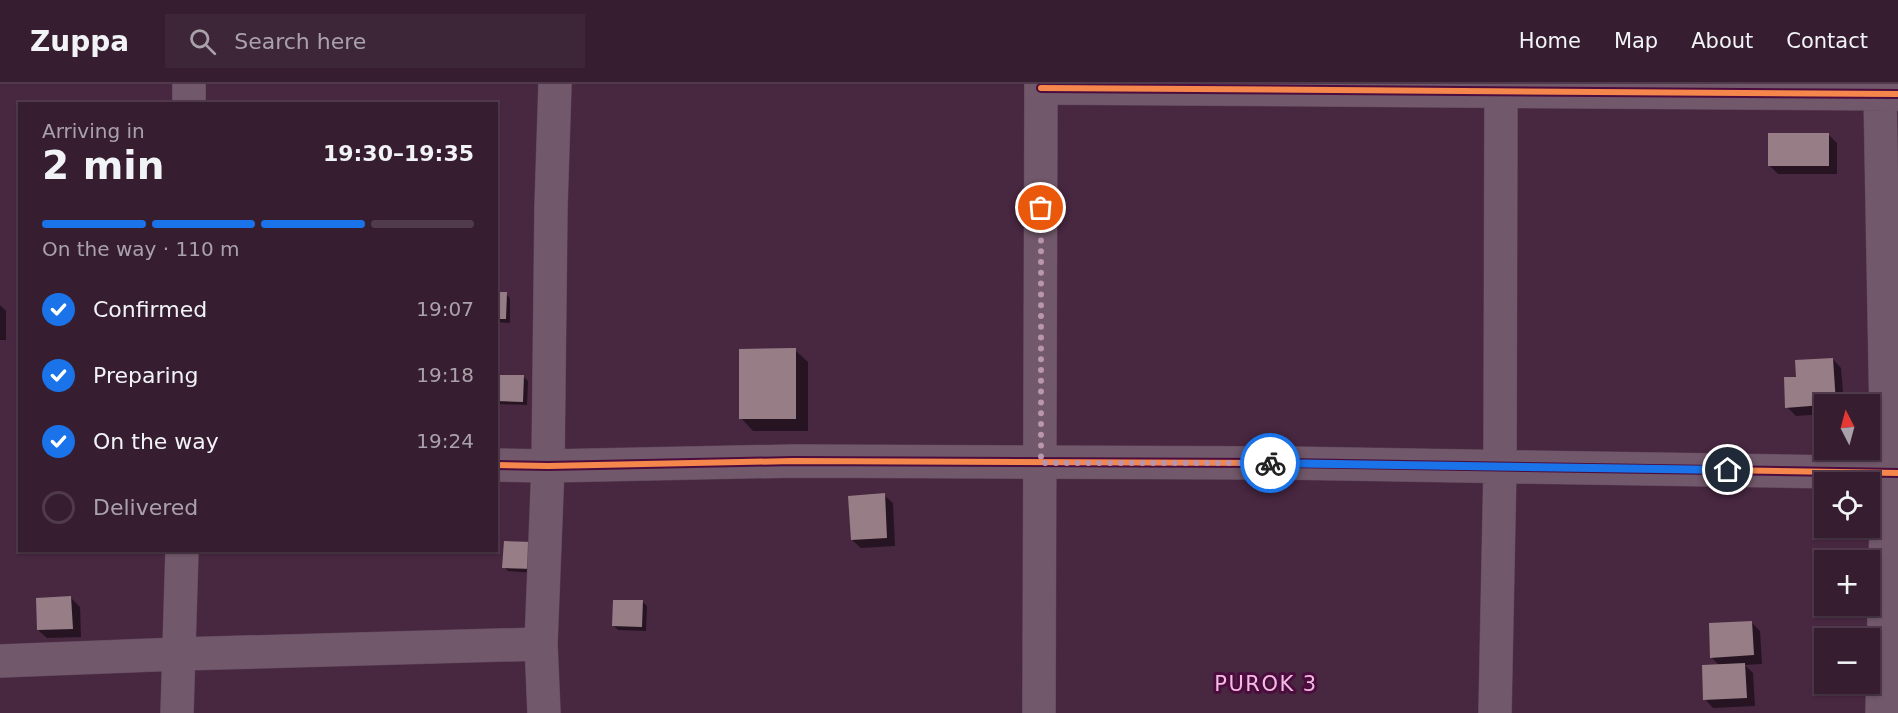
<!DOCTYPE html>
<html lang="en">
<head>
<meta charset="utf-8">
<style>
  body { margin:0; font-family:"DejaVu Sans",sans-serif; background:#3d2638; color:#f1f3f6; height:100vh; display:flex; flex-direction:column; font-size:22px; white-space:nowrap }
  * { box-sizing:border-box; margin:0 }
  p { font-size:20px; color:#aaa2ab }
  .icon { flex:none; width:33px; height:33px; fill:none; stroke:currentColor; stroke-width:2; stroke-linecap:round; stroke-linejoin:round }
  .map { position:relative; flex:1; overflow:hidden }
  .side { position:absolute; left:18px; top:18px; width:480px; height:450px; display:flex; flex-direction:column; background:#361d30; border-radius:0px; box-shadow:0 2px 4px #0004,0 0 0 2px #503b4c }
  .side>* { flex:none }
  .needle { width:39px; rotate:354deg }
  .buttons { position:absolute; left:1814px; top:310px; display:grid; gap:12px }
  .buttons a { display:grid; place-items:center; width:66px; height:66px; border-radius:0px; background:#361d30; box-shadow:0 2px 4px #0004,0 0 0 2px #503b4c; font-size:30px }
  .pin { position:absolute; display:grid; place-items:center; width:51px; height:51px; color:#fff; margin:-26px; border:3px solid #fff; border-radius:50%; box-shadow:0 2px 6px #0007 }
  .courier { position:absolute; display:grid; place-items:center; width:60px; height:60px; margin:-30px; border:4px solid #1a73e8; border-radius:50%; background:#fff; color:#222; box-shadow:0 2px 8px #0007 }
  .summary em { font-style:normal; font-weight:700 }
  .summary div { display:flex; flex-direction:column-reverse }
  .summary { display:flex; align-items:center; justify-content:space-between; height:102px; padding:0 24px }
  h1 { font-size:39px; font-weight:700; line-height:45px }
  .bar { display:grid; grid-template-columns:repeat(4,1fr); gap:9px 6px; align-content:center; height:72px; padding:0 24px }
  .bar i { height:8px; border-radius:4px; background:#503b4c }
  .bar .selected { background:#1a73e8 }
  .bar p { grid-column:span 4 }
  ol { padding:0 24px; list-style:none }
  li { display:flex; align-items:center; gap:18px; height:66px }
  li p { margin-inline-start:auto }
  li .icon { padding:6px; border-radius:50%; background:#1a73e8; color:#fff; stroke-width:4 }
  li:last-child { color:#aaa2ab }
  li i { width:33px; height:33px; border:3px solid #503b4c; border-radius:50% }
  header { display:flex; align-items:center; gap:36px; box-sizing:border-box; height:84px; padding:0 30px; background:#361d30; border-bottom:2px solid #503b4c }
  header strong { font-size:28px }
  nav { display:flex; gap:33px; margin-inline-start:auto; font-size:21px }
  .search { width:420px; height:54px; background:#3d2638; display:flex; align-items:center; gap:15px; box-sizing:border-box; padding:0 21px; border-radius:0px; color:#aaa2ab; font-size:22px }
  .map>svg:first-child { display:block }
</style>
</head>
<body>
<header>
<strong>Zuppa</strong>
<div class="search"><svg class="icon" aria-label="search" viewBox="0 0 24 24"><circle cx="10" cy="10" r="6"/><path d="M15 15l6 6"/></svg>Search here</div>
<nav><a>Home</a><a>Map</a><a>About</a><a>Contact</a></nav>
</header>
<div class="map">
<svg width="1898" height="629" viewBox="0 0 1898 629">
  <rect width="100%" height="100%" fill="#482740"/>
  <!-- shadow -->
  <path fill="#0007" d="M1828,50l9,9v31h-59l-8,-8z
    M496,210h10l4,4v25l-14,-1z
    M0,221l6,6v29h-6z
    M795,266l13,12v69h-55l-12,-13z
    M1833,275l8,9 3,37h-20v9l-28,2 -9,-9 10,-29z
    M496,292l28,1 4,4 -1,24 -28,-1 -3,-2z
    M884,411l9,8 2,43 -34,2 -9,-8z
    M505,459l31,30 -28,-2 -4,-4z
    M71,514l9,9 1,30 -34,1 -9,-8z
    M643,518l4,4 -1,25 -28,-1 -4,-4z
    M1751,538l9,9 2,33 -17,1 8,8 2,33 -42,2 -8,-9 15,-33 -9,-9z
    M1824,557v40l-8,-8z"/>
  <!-- building -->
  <path fill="#977e86" d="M1768,49h61v33h-61z
    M496,208h11l-1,27h-10z
    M796,264v71h-57v-70z
    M1833,274l3,46 -51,4 -1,-31h12l-1,-17z
    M496,291h28l-1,27 -27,-1z
    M885,409l2,45 -36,2 -3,-44z
    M504,457l30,1 -1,27 -31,-1z
    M71,512l2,33 -36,1 -1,-32z
    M613,516h30l-1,27 -30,-1z
    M1752,537l2,34 -44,3 -1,-35z
    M1824,555v35h-9l-2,-34z
    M1745,579l2,35 -44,2 -1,-35z"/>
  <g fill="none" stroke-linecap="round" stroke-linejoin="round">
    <defs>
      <path id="street" d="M1041,4l857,6
        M1880,10l7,379 -5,240
        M189,20v-20
        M496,381l52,1 245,-5 493,2 612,10
        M0,577l179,-7 362,-10
        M177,629l5,-163
        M544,629l-3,-69 7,-178 3,-259 4,-123
        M1495,629l5,-246 1,-376"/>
      <path id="secondary" d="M1039,629l2,-629"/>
    </defs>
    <!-- street casing -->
    <use href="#street" stroke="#5f4459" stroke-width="34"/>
    <!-- secondary casing -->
    <use href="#secondary" stroke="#5f4459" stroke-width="34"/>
    <!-- street -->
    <use href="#street" stroke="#71586a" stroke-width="33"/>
    <!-- secondary -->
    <use href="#secondary" stroke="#71586a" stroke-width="33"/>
    <defs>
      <path id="cycleway" d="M1041,4l857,6
        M496,381l52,1 245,-5 493,2 612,10"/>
    </defs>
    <!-- cycleway casing -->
    <use href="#cycleway" stroke="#4b0d3e" stroke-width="10"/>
    <!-- cycleway -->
    <use href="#cycleway" stroke="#f5874c" stroke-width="6"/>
  </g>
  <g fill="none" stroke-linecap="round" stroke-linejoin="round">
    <!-- done -->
    <path stroke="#b995ae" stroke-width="6" stroke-dasharray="0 10.8" d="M1041,124v255h229"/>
    <!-- route -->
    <path stroke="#1a73e8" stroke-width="8" d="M1270,379l458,7"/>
  </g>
  <g text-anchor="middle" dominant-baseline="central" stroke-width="6" stroke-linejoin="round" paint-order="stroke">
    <!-- neighbourhood labels -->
    <g font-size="21" letter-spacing="1.5" fill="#f6bbe4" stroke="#4b0d3e">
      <text x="1266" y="600">PUROK 3</text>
    </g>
  </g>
</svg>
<div class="buttons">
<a><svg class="needle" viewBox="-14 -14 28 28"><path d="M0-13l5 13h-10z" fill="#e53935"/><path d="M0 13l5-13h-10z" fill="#aaa2ab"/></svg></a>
<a><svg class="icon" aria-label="locate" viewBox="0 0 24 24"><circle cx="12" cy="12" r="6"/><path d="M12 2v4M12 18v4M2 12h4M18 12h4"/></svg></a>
<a>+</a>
<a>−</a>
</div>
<div class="pin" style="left:1041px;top:124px;background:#ea580c"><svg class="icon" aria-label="bag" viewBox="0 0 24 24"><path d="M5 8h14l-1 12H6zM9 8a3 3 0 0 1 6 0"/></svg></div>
<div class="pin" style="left:1728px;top:386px;background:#1f2937"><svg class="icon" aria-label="home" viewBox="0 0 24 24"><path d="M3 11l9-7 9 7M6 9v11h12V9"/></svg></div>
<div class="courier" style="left:1270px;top:379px"><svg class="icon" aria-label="bike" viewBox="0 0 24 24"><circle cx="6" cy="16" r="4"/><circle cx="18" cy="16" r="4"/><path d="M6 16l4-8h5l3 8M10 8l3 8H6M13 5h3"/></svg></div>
<section class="side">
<div class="summary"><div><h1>2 min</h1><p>Arriving in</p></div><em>19:30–19:35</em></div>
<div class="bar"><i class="selected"></i><i class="selected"></i><i class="selected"></i><i></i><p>On the way · 110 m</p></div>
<ol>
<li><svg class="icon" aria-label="check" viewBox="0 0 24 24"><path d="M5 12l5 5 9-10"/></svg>Confirmed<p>19:07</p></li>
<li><svg class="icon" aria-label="check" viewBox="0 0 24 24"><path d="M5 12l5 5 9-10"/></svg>Preparing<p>19:18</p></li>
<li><svg class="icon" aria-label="check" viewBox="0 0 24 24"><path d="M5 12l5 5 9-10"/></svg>On the way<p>19:24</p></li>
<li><i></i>Delivered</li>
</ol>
</section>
</div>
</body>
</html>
